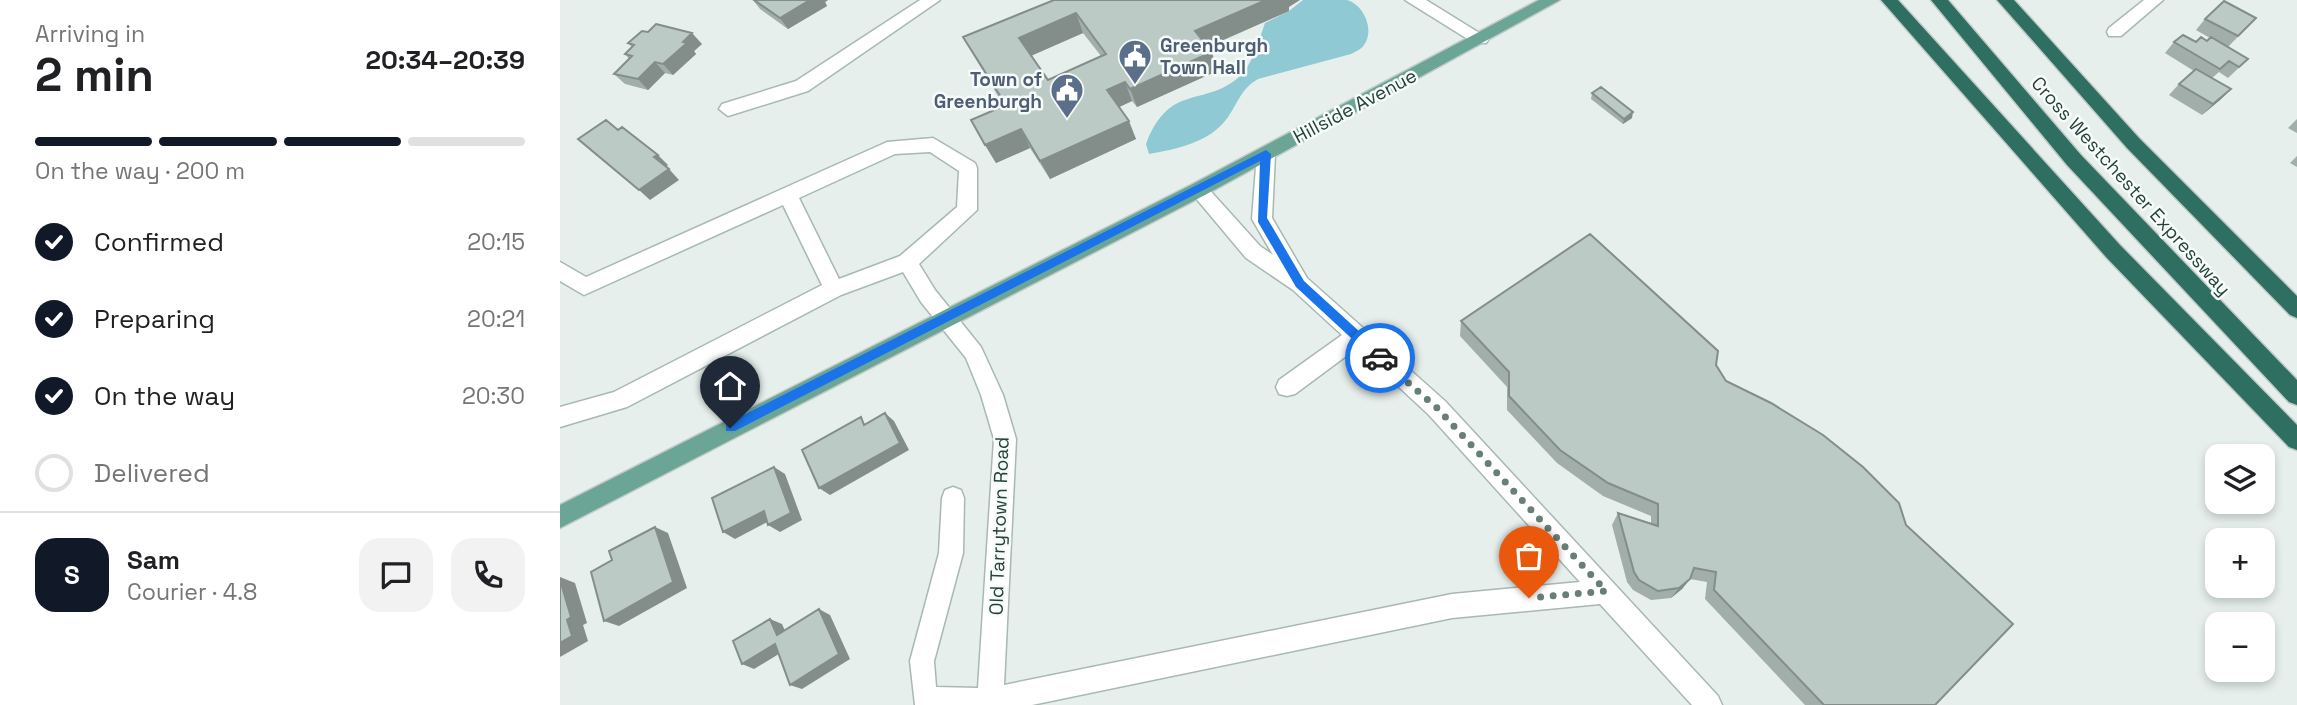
<!DOCTYPE html>
<html lang="en">
<head>
<meta charset="utf-8">
<style>
  body { margin:0; font-family:"Space Grotesk",sans-serif; background:#f2f2f2; color:#202124; height:100vh; display:flex; flex-direction:column; font-size:26px; white-space:nowrap }
  * { box-sizing:border-box; margin:0 }
  p { font-size:23px; color:#757577 }
  .icon { flex:none; width:38px; height:38px; fill:none; stroke:currentColor; stroke-width:2; stroke-linecap:round; stroke-linejoin:round }
  .map { position:relative; flex:1; overflow:hidden }
  .panel { display:flex; flex-direction:column; background:#fff; width:560px }
  .panel>* { flex:none }
  .controls { position:absolute; left:1645px; top:444px; display:grid; gap:14px }
  .controls a { display:grid; place-items:center; width:70px; height:70px; border-radius:14px; background:#fff; box-shadow:0 4px 10px #0003; font-size:35px }
  .pin { position:absolute; display:grid; place-items:center; width:60px; height:60px; color:#fff; margin:-72px -30px; border-radius:50% 50% 50% 0; rotate:-45deg; box-shadow:0 0 7px #0007 }
  .pin .icon { rotate:45deg }
  .courier { position:absolute; display:grid; place-items:center; width:70px; height:70px; margin:-35px; border:5px solid #1a73e8; border-radius:50%; background:#fff; color:#222; box-shadow:0 2px 9px #0007 }
  .overview em { font-style:normal; font-weight:800 }
  .overview div { display:flex; flex-direction:column-reverse }
  .overview { display:flex; align-items:center; justify-content:space-between; height:119px; padding:0 35px }
  h1 { font-size:46px; font-weight:800; line-height:52px }
  .bar { display:grid; grid-template-columns:repeat(4,1fr); gap:10px 7px; align-content:center; height:84px; padding:0 35px }
  .bar i { height:9px; border-radius:5px; background:#e0e0e0 }
  .bar .current { background:#111827 }
  .bar p { grid-column:span 4 }
  .line { display:flex; align-items:center; gap:18px; padding:0 35px; border-top:2px solid #e0e0e0 }
  .line div { flex:1 }
  .round { display:grid; place-items:center; flex:none; width:74px; height:74px; border-radius:21px; background:#f2f2f2 }
  ol { padding:0 35px; list-style:none }
  li { display:flex; align-items:center; gap:21px; height:77px }
  li p { margin-inline-start:auto }
  li .icon { padding:7px; border-radius:50%; background:#111827; color:#fff; stroke-width:4 }
  li:last-child { color:#757577 }
  li i { width:38px; height:38px; border:4px solid #e0e0e0; border-radius:50% }
  main { display:flex; flex:1; min-height:0 }
  .map>svg:first-child { display:block }
</style>
</head>
<body>
<main>
<section class="panel">
<div class="overview"><div><h1>2 min</h1><p>Arriving in</p></div><em>20:34–20:39</em></div>
<div class="bar"><i class="current"></i><i class="current"></i><i class="current"></i><i></i><p>On the way · 200 m</p></div>
<ol>
<li><svg class="icon" aria-label="check" viewBox="0 0 24 24"><path d="M5 12l5 5 9-10"/></svg>Confirmed<p>20:15</p></li>
<li><svg class="icon" aria-label="check" viewBox="0 0 24 24"><path d="M5 12l5 5 9-10"/></svg>Preparing<p>20:21</p></li>
<li><svg class="icon" aria-label="check" viewBox="0 0 24 24"><path d="M5 12l5 5 9-10"/></svg>On the way<p>20:30</p></li>
<li><i></i>Delivered</li>
</ol>
<div class="line" style="height:126px"><b class="round" style="background:#111827;color:#fff">S</b><div><b>Sam</b><p>Courier · 4.8</p></div><a class="round"><svg class="icon" aria-label="chat" viewBox="0 0 24 24"><path d="M4 5h16v11H9l-5 4z"/></svg></a><a class="round"><svg class="icon" aria-label="phone" viewBox="0 0 24 24"><path d="M5 4h4l2 5-3 2q2 4 5 5l2-3 5 2v4C11 20 4 13 5 4z"/></svg></a></div>
</section>
<div class="map">
<svg width="1737" height="705" viewBox="0 0 1737 705">
  <rect width="100%" height="100%" fill="#e6efeb"/>
  <!-- water -->
  <path fill="#8ec9d4" d="M743,0c13,0 31,0 44,0 17,5 28,30 17,45 -2,4 -9,7 -13,9l-93,25c-17,10 -19,22 -30,38 -17,25 -51,32 -79,37l-3,-10c24,-62 57,-36 93,-67 14,-13 20,-37 26,-54l24,-12z"/>
  <g fill="none" stroke-linecap="round" stroke-linejoin="round">
    <defs>
      <path id="minor" d="M360,0h20l-132,91 -80,25 -9,-7 3,-5 74,-23z
        M845,0h21l63,39 -3,4h-12z
        M1584,0h19l-42,36h-12l-2,-4 2,-4z
        M373,138l42,25 2,5v42l-58,54 16,26 46,57 22,48 13,44 -12,246 448,-91 128,-12 -151,-167 -72,-67 -62,46 -8,2 -8,-2 -3,-7 3,-7 63,-45 -49,-45 -47,-32 -57,-68 9,-7 7,2 55,61 13,9 -21,-36 5,-65 9,-7 9,7 -3,64 35,60 138,123 273,295 4,9h-30l-92,-101 -148,14 -420,87h-117l-5,-44 29,-108 3,-55 3,-8 8,-3 8,3 3,8 -1,55 -29,108 2,26 42,1 16,-249 -13,-44 -15,-37 -45,-56 -18,-30 -62,23 -214,112 -67,20v-20l54,-15 208,-107 -39,-80 -199,90 -24,-14v-19l26,15 301,-135zM370,152l29,19 -2,36 -57,49 -61,23 -40,-81 96,-44z"/>
      <path id="major" d="M979,0h21l-355,195 -645,333v-23l631,-320z"/>
      <path id="highway" d="M1321,0h17l222,245 177,180v25l-8,-3 -183,-190z
        M1371,0h17l133,155 216,225v25l-8,-3 -222,-237z
        M1437,0h17l125,138 158,158v22l-7,-3 -163,-167z"/>
    </defs>
    <!-- minor casing -->
    <use href="#minor" stroke="#a8b8b2" stroke-width="3"/>
    <!-- major casing -->
    <use href="#major" stroke="#c2cac8" stroke-width="3"/>
    <!-- highway casing -->
    <use href="#highway" stroke="#c2cac8" stroke-width="3"/>
    <!-- minor -->
    <use href="#minor" fill="#fff" fill-rule="evenodd"/>
    <!-- major -->
    <use href="#major" fill="#6aa596" fill-rule="evenodd"/>
    <!-- highway -->
    <use href="#highway" fill="#2f6f62" fill-rule="evenodd"/>
  </g>
  <!-- wall -->
  <path fill="#a1aea9" fill-rule="evenodd" d="M193,0h75l-3,2 2,4 -39,23 -28,-20z
    M494,0l235,7v4l-81,36 9,24 -80,36 -5,-6 -13,6 17,32 -86,40 -20,-31 -34,15 -25,-43 33,-14 -30,-50 -11,-19zM523,33l18,23 -53,24 -17,-24z
    M1696,18l-28,29 20,12 -20,19 -9,-6 -7,6 19,11 -11,11 -18,15 -33,-20 10,-11 15,-13 -29,-18 9,-11 33,-1 3,-3 -14,-8 9,-11z
    M68,43l74,1 -8,7 2,3 -23,21 -8,-2 -17,17 -23,-6 -11,-10 15,-15 -4,-5 7,-7z
    M1032,93l40,25 -9,6 -32,-25z
    M1737,119v14l-9,-5z
    M1737,156v11l-7,-4z
    M901,321l255,44 219,340h-130l-100,-106 2,-17 -17,-3 -8,10 -11,9 -20,2 -18,-10 -6,-8 -15,-57 6,-12 33,11v-8l-48,-20 -46,-33 -50,-53v-23l-47,-51z"/>
  <!-- shaded-wall -->
  <path fill="#838d89" d="M250,0h18l-3,2 2,4 -39,23 -8,-11z
    M706,0h34l-11,7v4l-89,39 -5,-19z
    M516,13l7,20 -55,24 -9,-19z
    M132,33l10,11 -8,7 2,3 -23,21 -10,-11z
    M652,52l5,19 -80,36 -7,-18z
    M95,62l10,11 -17,17 -10,-11z
    M565,82l7,19 -17,8 -8,-19z
    M1671,89l-11,11 -18,15 11,-11z
    M1073,112l-1,6 -9,6 1,-5z
    M569,121l7,18 -86,40 -10,-18z
    M461,129l9,19 -34,15 -11,-18z
    M98,155l10,10 -3,3 -11,-11z
    M109,169l10,11 -29,20 -11,-10z
    M325,413l9,8 15,29 -79,45 -11,-7z
    M214,467l11,7 17,46 -22,12 -12,-7z
    M204,511l11,7 -40,21 -12,-7z
    M95,527l13,6 19,55 -68,38 -15,-5z
    M0,577l15,6 12,40 -4,2 5,16 -28,16z
    M1130,579l-8,10 -11,9 8,-10z
    M259,609l11,6 20,44 -48,30 -12,-4z
    M210,619l12,5 7,16 -12,-5z
    M215,644l12,5 -33,20 -12,-5z"/>
  <!-- building -->
  <path fill="#bbcac4" stroke="#838d89" stroke-width="2" fill-rule="evenodd" d="M194,0h56l-30,18z
    M494,0h212l-71,31 17,21 -82,37 -5,-7 -18,8 22,31 -89,40 -19,-32 -36,16 -14,-25 35,-15 -43,-68zM516,13l30,41 -58,26 -29,-42z
    M1664,1l32,17 -18,18 -33,-17z
    M96,24l36,9 -9,9 4,1 -24,21 -8,-2 -17,17 -24,-5 18,-18 -7,-2 9,-9 -6,-2 14,-12 6,1z
    M1623,35l13,7 5,-5 6,4 4,-4 37,22 -9,8 -10,-6 -9,8 -46,-27z
    M1636,69l35,20 -18,15 -34,-20z
    M1041,87l32,25 -9,7 -32,-26z
    M46,120l12,10 4,-3 36,28 -4,2 15,12 -30,21 -61,-51z
    M1030,234l128,117 -2,14 10,16 45,22 52,32 40,32 36,36 7,22 107,99 -78,81h-111l-110,-115 2,-18 -22,-4 -4,11 -11,9 -21,3 -19,-11 -5,-8 -16,-59 40,13v-22l-50,-21 -48,-33 -51,-54v-24l-48,-51z
    M325,413l15,30 -81,45 -17,-38 59,-33 3,8z
    M214,467l17,46 -23,12 -4,-14 -41,21 -11,-34z
    M95,527l18,55 -69,39 -13,-49 21,-12 -3,-9z
    M0,580l11,37 -4,3 5,16 -12,7z
    M259,609l20,45 -49,31 -15,-41 -33,20 -9,-23 37,-22 7,16z"/>
  <!-- route -->
  <path fill="#1a73e8" d="M706,150l5,4 -4,64 37,63 80,73v7h-8l-80,-74 -38,-65 2,-61 -525,270h-9v-7z"/>
  <g fill="none" stroke-linecap="round" stroke-linejoin="round">
    <!-- done -->
    <path stroke="#687f78" stroke-width="7" stroke-dasharray="0 12.6" d="M820,358l57,50 169,183 -77,7"/>
  </g>
  <!-- icons -->
  <defs>
    <symbol id="civic-pin" viewBox="-11 -11 22 30"><path d="M0 17L-7.5 6A9.5 9.5 0 1 1 7.5 6Z" fill="#5c6f8a" stroke="#f7fbf9"/><path d="M-.6-6.5H3V-4.5H.6V-3L4-1V1h2V6H-6V1h2V-1L-.6-3ZM-1.2 2.5V6h2.4V2.5Z" fill="#fff"/></symbol>
  </defs>
  <g fill-rule="evenodd">
    <use href="#civic-pin" x="556" y="37" width="38" height="52"/>
    <use href="#civic-pin" x="488" y="71" width="38" height="52"/>
  </g>
  <g text-anchor="middle" dominant-baseline="central" stroke-width="5" stroke-linejoin="round" paint-order="stroke">
    <!-- service labels -->
    <g font-size="19" font-weight="bold" fill="#4e5e75" stroke="#f7fbf9" text-anchor="start">
      <text x="600" y="45">Greenburgh<tspan x="600" dy="22">Town Hall</tspan></text>
      <text x="482" y="79" text-anchor="end">Town of<tspan x="482" dy="22">Greenburgh</tspan></text>
    </g>
    <!-- street labels -->
    <g font-size="19" fill="#24423a" stroke="#f7fbf9">
      <text transform="translate(795 106) rotate(-28)">Hillside Avenue</text>
      <text transform="translate(1571 186) rotate(48)">Cross Westchester Expressway</text>
      <text transform="translate(439 526) rotate(-88)">Old Tarrytown Road</text>
    </g>
  </g>
</svg>
<div class="controls">
<a><svg class="icon" aria-label="layers" viewBox="0 0 24 24"><path d="M12 4l9 5-9 5-9-5zM3 14l9 5 9-5"/></svg></a>
<a>+</a>
<a>−</a>
</div>
<div class="pin" style="left:969px;top:598px;background:#ea580c"><svg class="icon" aria-label="bag" viewBox="0 0 24 24"><path d="M5 8h14l-1 12H6zM9 8a3 3 0 0 1 6 0"/></svg></div>
<div class="pin" style="left:170px;top:428px;background:#1f2937"><svg class="icon" aria-label="home" viewBox="0 0 24 24"><path d="M3 11l9-7 9 7M6 9v11h12V9"/></svg></div>
<div class="courier" style="left:820px;top:358px"><svg class="icon" aria-label="car" viewBox="0 0 24 24"><path d="M5 17H2v-5l4-1 3-4h7l3 4 3 1v5h-3M9 17h6M6 11h13"/><circle cx="7" cy="17" r="2"/><circle cx="17" cy="17" r="2"/></svg></div>
</div>
</main>
</body>
</html>
